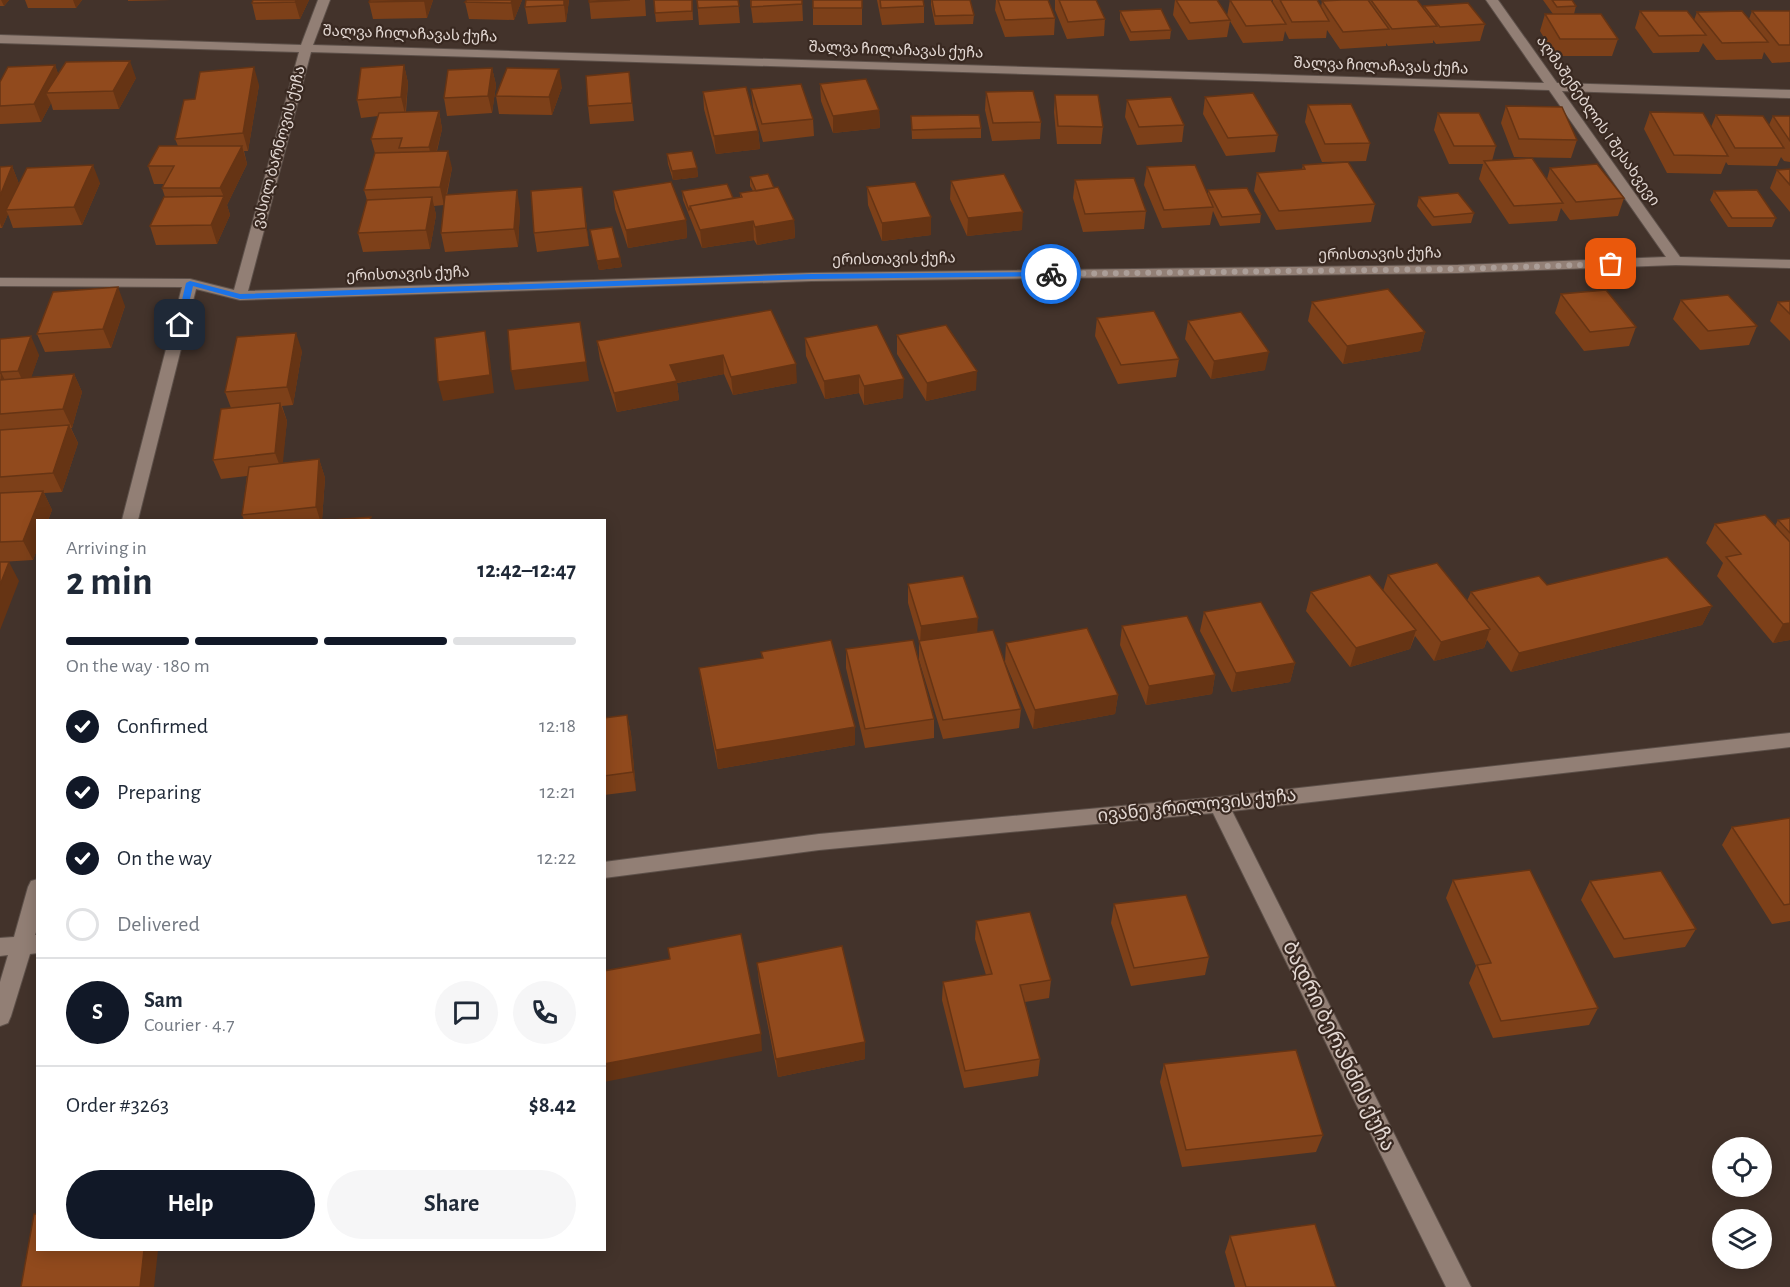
<!DOCTYPE html>
<html lang="en">
<head>
<meta charset="utf-8">
<style>
  body { margin:0; font-family:"Alegreya Sans","Noto Sans Georgian",sans-serif; background:#f6f6f7; color:#1f2937; height:100vh; display:flex; flex-direction:column; font-size:22px; white-space:nowrap }
  * { box-sizing:border-box; margin:0 }
  p { font-size:20px; color:#747a83 }
  .icon { flex:none; width:33px; height:33px; fill:none; stroke:currentColor; stroke-width:2; stroke-linecap:round; stroke-linejoin:round }
  .map { position:relative; flex:1; overflow:hidden }
  .drawer { position:absolute; left:36px; top:519px; width:570px; height:732px; display:flex; flex-direction:column; background:#fff; border-radius:0px; box-shadow:0 3px 15px #0003 }
  .drawer>* { flex:none }
  .controls { position:absolute; left:1712px; top:1137px; display:grid; gap:12px }
  .controls a { display:grid; place-items:center; width:60px; height:60px; border-radius:50%; background:#fff; box-shadow:0 3px 15px #0003; font-size:30px }
  .pin { position:absolute; display:grid; place-items:center; width:51px; height:51px; color:#fff; margin:-26px; border-radius:12px; box-shadow:0 3px 9px #0006 }
  .courier { position:absolute; display:grid; place-items:center; width:60px; height:60px; margin:-30px; border:4px solid #1a73e8; border-radius:50%; background:#fff; color:#222; box-shadow:0 2px 8px #0007 }
  .headline em { font-style:normal; font-weight:700 }
  .headline div { display:flex; flex-direction:column-reverse }
  .headline { display:flex; align-items:center; justify-content:space-between; height:102px; padding:0 30px }
  h1 { font-size:39px; font-weight:700; line-height:45px }
  .bar { display:grid; grid-template-columns:repeat(4,1fr); gap:9px 6px; align-content:center; height:72px; padding:0 30px }
  .bar i { height:8px; border-radius:4px; background:#e0e1e3 }
  .bar .current { background:#111827 }
  .bar p { grid-column:span 4 }
  .line { display:flex; align-items:center; gap:15px; padding:0 30px; border-top:2px solid #e0e1e3 }
  .line div { flex:1 }
  .round { display:grid; place-items:center; flex:none; width:63px; height:63px; border-radius:32px; background:#f6f6f7 }
  ol { padding:0 30px; list-style:none }
  li { display:flex; align-items:center; gap:18px; height:66px }
  li p { margin-inline-start:auto }
  li .icon { padding:6px; border-radius:50%; background:#111827; color:#fff; stroke-width:4 }
  li:last-child { color:#747a83 }
  li i { width:33px; height:33px; border:3px solid #e0e1e3; border-radius:50% }
  .primary-button { display:flex; gap:12px; margin-top:auto; padding:12px 30px }
  .primary-button a { flex:1; height:69px; border-radius:36px; background:#111827; color:#fff; font-size:24px; font-weight:700; line-height:69px; text-align:center }
  .primary-button a+a { background:#f6f6f7; color:#1f2937 }
  .map>svg:first-child { display:block }
</style>
</head>
<body>
<div class="map">
<svg width="1790" height="1287" viewBox="0 0 1790 1287">
  <rect width="100%" height="100%" fill="#43332b"/>
  <g fill="none" stroke-linecap="round" stroke-linejoin="round">
    <defs>
      <path id="minor" d="M318,0h12l-17,45 1231,38 -58,-83h12l59,83 233,7v8l-228,-7 118,166 110,3v8l-114,-3 -218,8 -646,8 -572,19 -44,-11 -58,231h-16l60,-233 -182,-1v-8l190,1 44,11 65,-238 -299,-9v-8l301,10zM311,52l1238,38 117,167 -208,8 -646,8 -564,18z
        M1790,733v14l-558,64 239,476h-25l-233,-474 -394,37 -215,28v-16l215,-28 400,-37z
        M38,879v48l-3,8h3v18l-8,1 -19,62 -3,7 -8,3v-44l8,-27 -8,1v-18l14,-1 14,-50 3,-6z"/>
    </defs>
    <!-- minor casing -->
    <use href="#minor" stroke="#5d5049" stroke-width="2"/>
    <!-- minor -->
    <use href="#minor" fill="#927f75" fill-rule="evenodd"/>
  </g>
  <!-- wall -->
  <path fill="#7d4019" d="M0,0h9l-5,6h-4z
    M25,0h57l-6,8h-48z
    M128,0h43l-43,1z
    M253,0h56l-9,19 -44,1 -4,-17z
    M370,0h63l-6,18 -54,1 -4,-17z
    M522,0l-8,20 -45,-1 -4,-17z
    M569,0l-3,22 -38,2 -3,-17z
    M589,0h56l1,16 -55,3z
    M692,0l1,20 -37,2 -1,-9z
    M697,0h41l2,23 -41,2z
    M750,0h52l1,21 -50,2z
    M862,0v25h-49v-17z
    M877,0h46l1,6v17l-42,2z
    M931,0h39l4,15 -1,9 -38,1 -4,-20z
    M996,0h52l7,18 -1,17 -49,2 -10,-27z
    M1055,0h41l9,19 -1,17 -37,3 -12,-29z
    M1175,0h42l10,16 3,-16 43,3v-3h44l4,7 1,-6 95,-1 6,9 1,-3 61,18 -5,17 -44,3 -3,-4v3l-45,3 -2,-3v3l-46,3 -13,-19 -1,8 -37,1 -4,-8 -2,10 -40,2 -13,-22 -3,16 -39,3 -15,-25z
    M1543,0h29l4,6 -2,8 44,25 -6,17h-57l-15,-25 5,-17h8z
    M1120,11l51,19 -1,9 -40,2 -10,-21z
    M1640,11l54,9 3,-8 52,7 3,-8h38v51l-18,1 -8,-11 -2,7 -46,1 -13,-17 -4,9 -46,1 -18,-25z
    M55,65l3,9 78,4 -17,31 -66,1 -2,-7 -10,19 -41,2v-42z
    M404,65l4,18 -2,29 33,-1 3,18 -5,22 15,17 -5,27 73,14 -2,38 -73,5 -4,-19 3,-28 -10,1 2,9 -6,34 -67,3 -5,-19 9,-33 -3,-10 11,-37 -4,-14 7,-23 -17,2 -4,-18z
    M492,68l4,17 -4,28 -45,3 -3,-18z
    M629,72l5,49 -44,3 -2,-18z
    M820,84l59,26 1,18 -47,5 -12,-32z
    M259,85l-11,66h-4l3,13 -20,41 3,10 -13,29 -61,1 -6,-19 15,-29 -3,-9 2,-4h-10l-6,-18 30,-20 -3,-7 20,-40z
    M562,87l-10,28 -53,-1 -3,-18z
    M751,89l62,30 1,17 -51,6 -10,-35z
    M703,92l55,39 2,18 -44,5 -12,-45z
    M986,92l55,30 -1,17 -48,2 -7,-31z
    M1055,95l48,32 -2,17h-44l-3,-32z
    M1205,97l73,38 -3,17 -49,4 -23,-42z
    M1127,100l57,25 -2,17 -45,3 -12,-28z
    M1308,105l62,38 -4,18 -44,1 -17,-40z
    M1506,106l71,34 -6,18 -57,-1 -13,-34z
    M1650,112l61,15 5,-12 53,10 4,-9h17v46l-6,-1 -3,-4 -4,9 -49,-1 -2,-3 -5,12 -54,-1 -23,-44z
    M1438,113l58,33 -4,15 55,18 3,-11 74,30 -6,18 -48,4 -9,-12 -4,13 -48,3 -30,-45 4,-15h-34l-15,-34z
    M911,116l70,12v10l-69,1z
    M667,154l30,14 1,9 -25,3 -5,-16z
    M1303,165l72,39 -4,18 -95,8 -22,-39 3,-18 45,-4z
    M12,166l7,18 81,-1 -18,42 -69,3 -5,-14 -6,14h-2v-61z
    M1147,167l61,28v-5l53,24 -1,9 -40,3 -7,-15 -3,14 -48,3 -18,-43z
    M1790,169v43l-20,-24 7,-18z
    M750,177l24,11 20,32 1,18 -38,7 -3,-5 -52,8 -19,-48 -1,-9 51,7 7,-1v-4l13,-2 -3,-5z
    M1075,180l71,31 -2,18 -61,3 -10,-34z
    M951,181l71,49 -55,6 -17,-37z
    M867,187l64,48 -49,6 -14,-36z
    M613,191l73,29 1,18 -59,10 -13,-39z
    M1714,191l62,27 -4,9h-44l-18,-27z
    M1419,197l55,16 -3,10 -39,3 -15,-20z
    M584,205l5,41 -52,6 -3,-19z
    M590,230l30,28 2,9 -23,3z
    M1561,294l75,33 -7,19 -45,5 -29,-38z
    M1681,300l76,26 -8,19 -49,5 -27,-31z
    M1790,301v40l-20,-20 8,-19z
    M1312,302l113,30 -5,19 -77,13 -35,-43z
    M125,306l-14,42 -66,4 -8,-18z
    M771,310l26,73 -64,12 -9,-21 -47,9 2,17 -62,12 -17,-52 -3,-19z
    M1097,318l82,41 -3,18 -58,7 -23,-48z
    M1188,321l77,49 -54,9 -26,-40z
    M897,335l79,55 -50,11 -29,-47z
    M805,338l98,60 -39,7 -5,-12 -34,6 -19,-43z
    M0,339l39,16 -8,22 43,-3 8,18 -10,36h-1l7,15 -16,49 -18,1 8,17 -19,50 -33,2z
    M302,351l-9,54 -11,1 5,15 -5,42 37,-4 6,19 -3,42h-78l-2,-5 5,-39 -26,3 -8,-19 18,-52 -6,-16z
    M1790,518v122l-17,3 -56,-67 6,-13 -17,-20 9,-19 60,2 3,-6z
    M1388,575l79,26 4,-9 76,-7 165,21 -10,19 -191,47 -24,-32 -3,8 -50,13 -19,-25 -5,13 -60,18 -44,-56 5,-19 72,-1z
    M908,584l69,48 44,77 -2,19 -76,11 -24,-79v-19l-11,-38z
    M1204,612l91,51 -5,19 -58,10 -32,-61z
    M1122,626l93,49 -3,19 -66,11 -26,-60z
    M1006,643l112,52 -3,19 -82,15 -28,-67z
    M846,649l88,70v19l-69,10 -19,-80z
    M761,652l94,75v18l-137,24 -16,-82 -3,-19 63,-10z
    M627,715l4,19 5,57 -32,4v-77z
    M1790,818v103l-18,3 -50,-79 10,-18z
    M1453,880l145,128 -9,17 -96,13 -24,-55 7,-17 -30,-68z
    M1590,881l106,48 -11,18 -71,11 -33,-58z
    M1114,904l95,53 -4,18 -74,11 -20,-63z
    M976,921l75,59 -2,18 -24,4 15,57 -2,17 -74,12 -22,-88 1,-18 43,-7 -11,-36z
    M757,963l108,96 -87,18 -19,-96z
    M1164,1064l159,71 -7,17 -134,15 -22,-85z
    M1230,1236l106,51h-101l-10,-35z"/>
  <!-- shaded-wall -->
  <path fill="#663414" d="M1,0h8l-5,6z
    M73,0h9l-6,8z
    M297,0h12l-9,19 -5,-17z
    M424,0h9l-6,18 -3,-17z
    M512,0h10l-8,20 -3,-17z
    M564,0h5l-3,22 -2,-17z
    M130,61l6,17 -17,31 -6,-18z
    M55,65l6,17 -15,11 5,10 -10,19 -7,-18z
    M404,65l4,18 -3,31 -4,-17z
    M254,67l5,18 -11,66 -5,-18z
    M492,68l4,17 -4,28 -4,-17z
    M559,69l3,18 -10,28 -3,-18z
    M879,110l1,18 -47,5v-17z
    M439,111l3,18 -9,36 -4,-18z
    M758,131l2,18 -44,5 -2,-18z
    M242,146l5,18 -20,41 3,10 -13,29 -6,-19 13,-28 -4,-9z
    M448,151l4,17 -8,37 -4,-18z
    M93,165l7,18 -18,42 -8,-18z
    M12,166l7,18 -13,26 2,4 -6,14 -2,-5v-27z
    M697,168l1,9 -25,3 -1,-9z
    M582,187l2,18 5,41 -3,-18z
    M517,190l3,19 -2,38 -4,-18z
    M432,197l4,18 -6,34 -4,-19z
    M1023,212l-1,18 -55,6 1,-18z
    M931,217v18l-49,6v-18z
    M686,220l1,18 -59,10 -2,-18z
    M794,220l1,18 -38,7 -2,-18z
    M753,221l1,19 -52,8 -2,-18z
    M620,258l2,9 -23,3 -2,-9z
    M118,287l7,19 -14,42 -8,-19z
    M580,322l9,59 -74,9 -4,-19z
    M485,331l4,19 5,43 -51,8 -5,-19z
    M1425,332l-5,19 -77,13 4,-18z
    M296,333l6,18 -9,54 -6,-18z
    M31,336l8,19 -12,35 -9,-19z
    M1269,352l-4,18 -54,9 3,-18z
    M723,355l1,19 -47,9 2,17 -62,12 -3,-19 56,-28z
    M796,364l1,19 -64,12 -2,-18z
    M977,371l-1,19 -50,11 1,-18z
    M1,372l9,19 -10,-5z
    M74,374l8,18 -10,36 -9,-19z
    M859,375v18l-34,6 -1,-18z
    M904,379l-1,19 -39,7v-19z
    M280,403l7,18 -5,51 -7,-19z
    M69,425l9,18 -16,49 -9,-19z
    M319,459l6,19 -3,42h-2l-4,-13z
    M43,491l9,19 -4,10h-10v27l-5,13 -10,-19z
    M9,562l10,19 -19,49v-45z
    M1712,606l-10,19 -191,47 8,-19z
    M978,618l-1,19 -57,8 1,-19z
    M1790,623v17l-17,3 10,-19z
    M1490,629l-6,19 -50,13 7,-19z
    M1416,630l-6,19 -60,18 6,-19z
    M1295,663l-5,19 -58,10 4,-19z
    M1215,675l-3,19 -66,11 3,-19z
    M1118,695l-3,19 -82,15 2,-19z
    M627,715l4,19 5,57 -3,-19z
    M855,727v18l-137,24 -2,-19z
    M761,1034l1,17 -158,31v-18z
    M865,1042v17l-87,18 -2,-18z
    M144,1250h14l-4,37h-14z"/>
  <!-- building -->
  <path fill="#914a1d" stroke="#663414" stroke-width="1.5" d="M253,0h44l-2,2 -43,1z
    M370,0h54v1l-55,1z
    M467,0h45l-1,3 -46,-1z
    M526,0h38v5l-39,2z
    M589,0h41l-41,2z
    M654,0h38v11l-37,2z
    M697,0h41l1,6 -41,2z
    M751,0h51v4l-51,3z
    M813,0h49v8h-49z
    M880,0h43l1,6 -43,2z
    M932,0h38l4,15 -39,1z
    M998,0h50l7,18 -50,2z
    M1059,0h37l9,19 -37,3z
    M1176,0h41l13,20 -40,3z
    M1230,0h41l15,24 -40,2z
    M1280,0h37l12,21 -37,1z
    M1341,0h27l21,29 -46,3 -21,-31z
    M1371,0h46l20,26 -45,3z
    M1552,0h20l4,6 -19,1z
    M1468,3l17,21 -45,3 -16,-21z
    M1161,9l10,21 -40,2 -11,-21z
    M1640,11h47l19,24 -47,1z
    M1742,11l26,31 -46,1 -25,-31z
    M1752,11h38v34h-11z
    M1545,14h56l17,25h-58z
    M130,61l-17,30 -67,2 20,-31z
    M55,65l-21,39 -34,2v-24l8,-15z
    M404,65l-3,32 -44,3 4,-32z
    M254,67l-11,66 -68,6 9,-39 11,-1 5,-27z
    M492,68l-4,28 -44,2 4,-28z
    M507,68l52,1 -10,28 -53,-1z
    M629,72l3,31 -44,3 -2,-30z
    M866,79l13,31 -46,6 -13,-32z
    M801,84l12,35 -51,5 -11,-35z
    M746,87l12,44 -44,5 -11,-44z
    M1033,91l8,31 -48,1 -7,-31z
    M1253,93l25,42 -50,3 -23,-41z
    M1055,95h43l5,32 -45,-1z
    M1171,97l13,28 -45,2 -12,-27z
    M1351,104l19,39 -45,1 -17,-39z
    M1506,106l56,1 15,33 -58,-1z
    M439,111l-10,36 -30,1 3,-10 -31,1 8,-26z
    M1650,112l53,1 25,43 -54,-1z
    M1438,113h41l17,33h-42z
    M979,115l2,13 -69,2 -1,-14z
    M1716,115l47,1 21,32h-49z
    M1773,116h17v25z
    M159,146h83l-22,42h-58l12,-22h-26z
    M448,151l-8,36 -76,3 11,-37z
    M692,151l5,17 -25,3 -5,-17z
    M1532,158l31,45 -49,3 -30,-45z
    M1348,162l27,42 -96,7 -22,-38 48,-4 -2,-4z
    M1597,164l27,34 -48,4 -26,-34z
    M93,165l-19,42 -68,3 21,-42z
    M1195,165l18,42 -49,3 -17,-43z
    M12,166l-12,30v-29z
    M1790,169v16l-13,-15z
    M768,174l6,14 -18,3 -6,-14z
    M1004,174l19,38 -55,6 -17,-37z
    M1134,178l12,33 -61,3 -10,-34z
    M671,182l15,38 -60,10 -13,-39z
    M915,182l16,35 -49,6 -15,-36z
    M727,184l6,14 -43,8v3l-1,1 -7,-19z
    M582,187l4,41 -52,5 -3,-42z
    M778,187l16,33 -39,7 -2,-6 -53,9 -10,-24 52,-9 -2,-4z
    M1247,188l14,26 -39,3 -14,-27z
    M517,190l-3,39 -73,4 4,-38z
    M1757,190l19,28h-44l-18,-27z
    M1458,193l16,20 -40,4 -15,-20z
    M224,196l-13,29 -61,1 14,-29z
    M432,197l-6,33 -68,3 9,-33z
    M612,227l8,31 -23,3 -7,-31z
    M118,287l-15,42 -66,5 16,-42z
    M1388,289l37,43 -78,14 -35,-44z
    M1606,290l30,37 -46,5 -29,-38z
    M1728,295l29,31 -49,5 -27,-31z
    M1790,301v13l-12,-12z
    M771,310l25,54 -65,13 -8,-22 -53,10 7,16 -63,12 -17,-52z
    M1154,311l25,48 -58,6 -24,-47z
    M1241,312l28,40 -55,9 -26,-40z
    M580,322l6,40 -75,9 -3,-41z
    M877,325l27,54 -40,7 -5,-11 -35,6 -19,-43z
    M946,325l31,46 -50,12 -30,-48z
    M485,331l5,44 -52,7 -3,-44z
    M296,333l-9,54 -62,5 12,-55z
    M31,336l-13,35 -17,1 -1,2v-35z
    M74,374l-11,35 -63,5v-34z
    M280,403l-5,50 -62,7 8,-51z
    M69,425l-16,48 -53,4v-47z
    M319,459l-3,48 -74,8 7,-48z
    M43,491l-20,50 -23,1v-49z
    M1765,515l25,27v81l-7,1 -57,-67 15,-3 -26,-30z
    M371,517l-1,3h-39z
    M1790,518v15l-12,-13z
    M1667,557l45,49 -193,47 -48,-61 68,-16 8,9z
    M0,562h9l-9,23z
    M1437,563l53,66 -49,13 -53,-67z
    M1370,575l46,55 -60,18 -45,-56z
    M963,576l15,42 -57,8 -13,-42z
    M1261,602l34,61 -59,10 -32,-61z
    M1187,616l28,59 -66,11 -27,-60z
    M1087,628l31,67 -83,15 -29,-67z
    M993,630l28,79 -78,11 -24,-79z
    M831,640l24,87 -139,23 -17,-82 64,-10 -2,-6z
    M913,640l21,79 -69,10 -19,-80z
    M627,715l6,57 -29,4v-58z
    M1790,818v86l-6,1 -52,-78z
    M1530,870l68,138 -97,13 -24,-56 14,-2 -38,-83z
    M1661,871l35,58 -72,10 -34,-58z
    M1186,895l23,62 -75,11 -20,-64z
    M1030,912l21,68 -31,5 20,74 -75,12 -22,-89 49,-8 -16,-53z
    M741,934l20,100 -157,30v-93l66,-12 -2,-11z
    M842,946l23,96 -89,17 -19,-96z
    M1296,1050l27,85 -137,15 -22,-86z
    M34,1214h4v36h106l-4,37h-119z
    M1315,1224l21,63h-90l-16,-51z"/>
  <!-- route -->
  <path fill="#1a73e8" d="M1051,272l4,2 -1,2 -242,3 -572,20 -47,-13 -9,39 -4,2 -4,-2 10,-42 4,-2 50,13 572,-20z"/>
  <g fill="none" stroke-linecap="round" stroke-linejoin="round">
    <!-- done -->
    <path stroke="#ab9e98" stroke-width="6" stroke-dasharray="0 10.8" d="M1051,274l407,-5 153,-5"/>
  </g>
  <g text-anchor="middle" dominant-baseline="central" stroke-width="4.5" stroke-linejoin="round" paint-order="stroke">
    <!-- far-street labels -->
    <g font-size="15" fill="#e3d8d3" stroke="#392921">
      <text transform="translate(410 34) rotate(2)">შალვა ჩილაჩავას ქუჩა</text>
      <text transform="translate(896 50) rotate(2)">შალვა ჩილაჩავას ქუჩა</text>
      <text transform="translate(1381 66) rotate(2)">შალვა ჩილაჩავას ქუჩა</text>
      <text transform="translate(1598 121) rotate(55)">აღმაშენებლის I შესახვევი</text>
      <text transform="translate(279 147) rotate(-75)">ვასილ ბარნოვის ქუჩა</text>
      <text transform="translate(1380 254) rotate(-1)">ერისთავის ქუჩა</text>
      <text transform="translate(894 259) rotate(-1)">ერისთავის ქუჩა</text>
      <text transform="translate(408 274) rotate(-2)">ერისთავის ქუჩა</text>
    </g>
    <!-- street labels -->
    <g font-size="18" fill="#e3d8d3" stroke="#392921">
      <text transform="translate(1197 806) rotate(-6)">ივანე კრილოვის ქუჩა</text>
    </g>
    <!-- near-street labels -->
    <g font-size="21" fill="#e3d8d3" stroke="#392921">
      <text transform="translate(1339 1046) rotate(64)">ბადრი ბერანძის ქუჩა</text>
    </g>
  </g>
</svg>
<div class="controls">
<a><svg class="icon" aria-label="locate" viewBox="0 0 24 24"><circle cx="12" cy="12" r="6"/><path d="M12 2v4M12 18v4M2 12h4M18 12h4"/></svg></a>
<a><svg class="icon" aria-label="layers" viewBox="0 0 24 24"><path d="M12 4l9 5-9 5-9-5zM3 14l9 5 9-5"/></svg></a>
</div>
<div class="pin" style="left:1611px;top:264px;background:#ea580c"><svg class="icon" aria-label="bag" viewBox="0 0 24 24"><path d="M5 8h14l-1 12H6zM9 8a3 3 0 0 1 6 0"/></svg></div>
<div class="pin" style="left:180px;top:325px;background:#1f2937"><svg class="icon" aria-label="home" viewBox="0 0 24 24"><path d="M3 11l9-7 9 7M6 9v11h12V9"/></svg></div>
<div class="courier" style="left:1051px;top:274px"><svg class="icon" aria-label="bike" viewBox="0 0 24 24"><circle cx="6" cy="16" r="4"/><circle cx="18" cy="16" r="4"/><path d="M6 16l4-8h5l3 8M10 8l3 8H6M13 5h3"/></svg></div>
<section class="drawer">
<div class="headline"><div><h1>2 min</h1><p>Arriving in</p></div><em>12:42–12:47</em></div>
<div class="bar"><i class="current"></i><i class="current"></i><i class="current"></i><i></i><p>On the way · 180 m</p></div>
<ol>
<li><svg class="icon" aria-label="check" viewBox="0 0 24 24"><path d="M5 12l5 5 9-10"/></svg>Confirmed<p>12:18</p></li>
<li><svg class="icon" aria-label="check" viewBox="0 0 24 24"><path d="M5 12l5 5 9-10"/></svg>Preparing<p>12:21</p></li>
<li><svg class="icon" aria-label="check" viewBox="0 0 24 24"><path d="M5 12l5 5 9-10"/></svg>On the way<p>12:22</p></li>
<li><i></i>Delivered</li>
</ol>
<div class="line" style="height:108px"><b class="round" style="background:#111827;color:#fff">S</b><div><b>Sam</b><p>Courier · 4.7</p></div><a class="round"><svg class="icon" aria-label="chat" viewBox="0 0 24 24"><path d="M4 5h16v11H9l-5 4z"/></svg></a><a class="round"><svg class="icon" aria-label="phone" viewBox="0 0 24 24"><path d="M5 4h4l2 5-3 2q2 4 5 5l2-3 5 2v4C11 20 4 13 5 4z"/></svg></a></div>
<div class="line" style="height:78px"><div>Order #3263</div><b>$8.42</b></div>
<div class="primary-button"><a>Help</a><a>Share</a></div>
</section>
</div>
</body>
</html>
